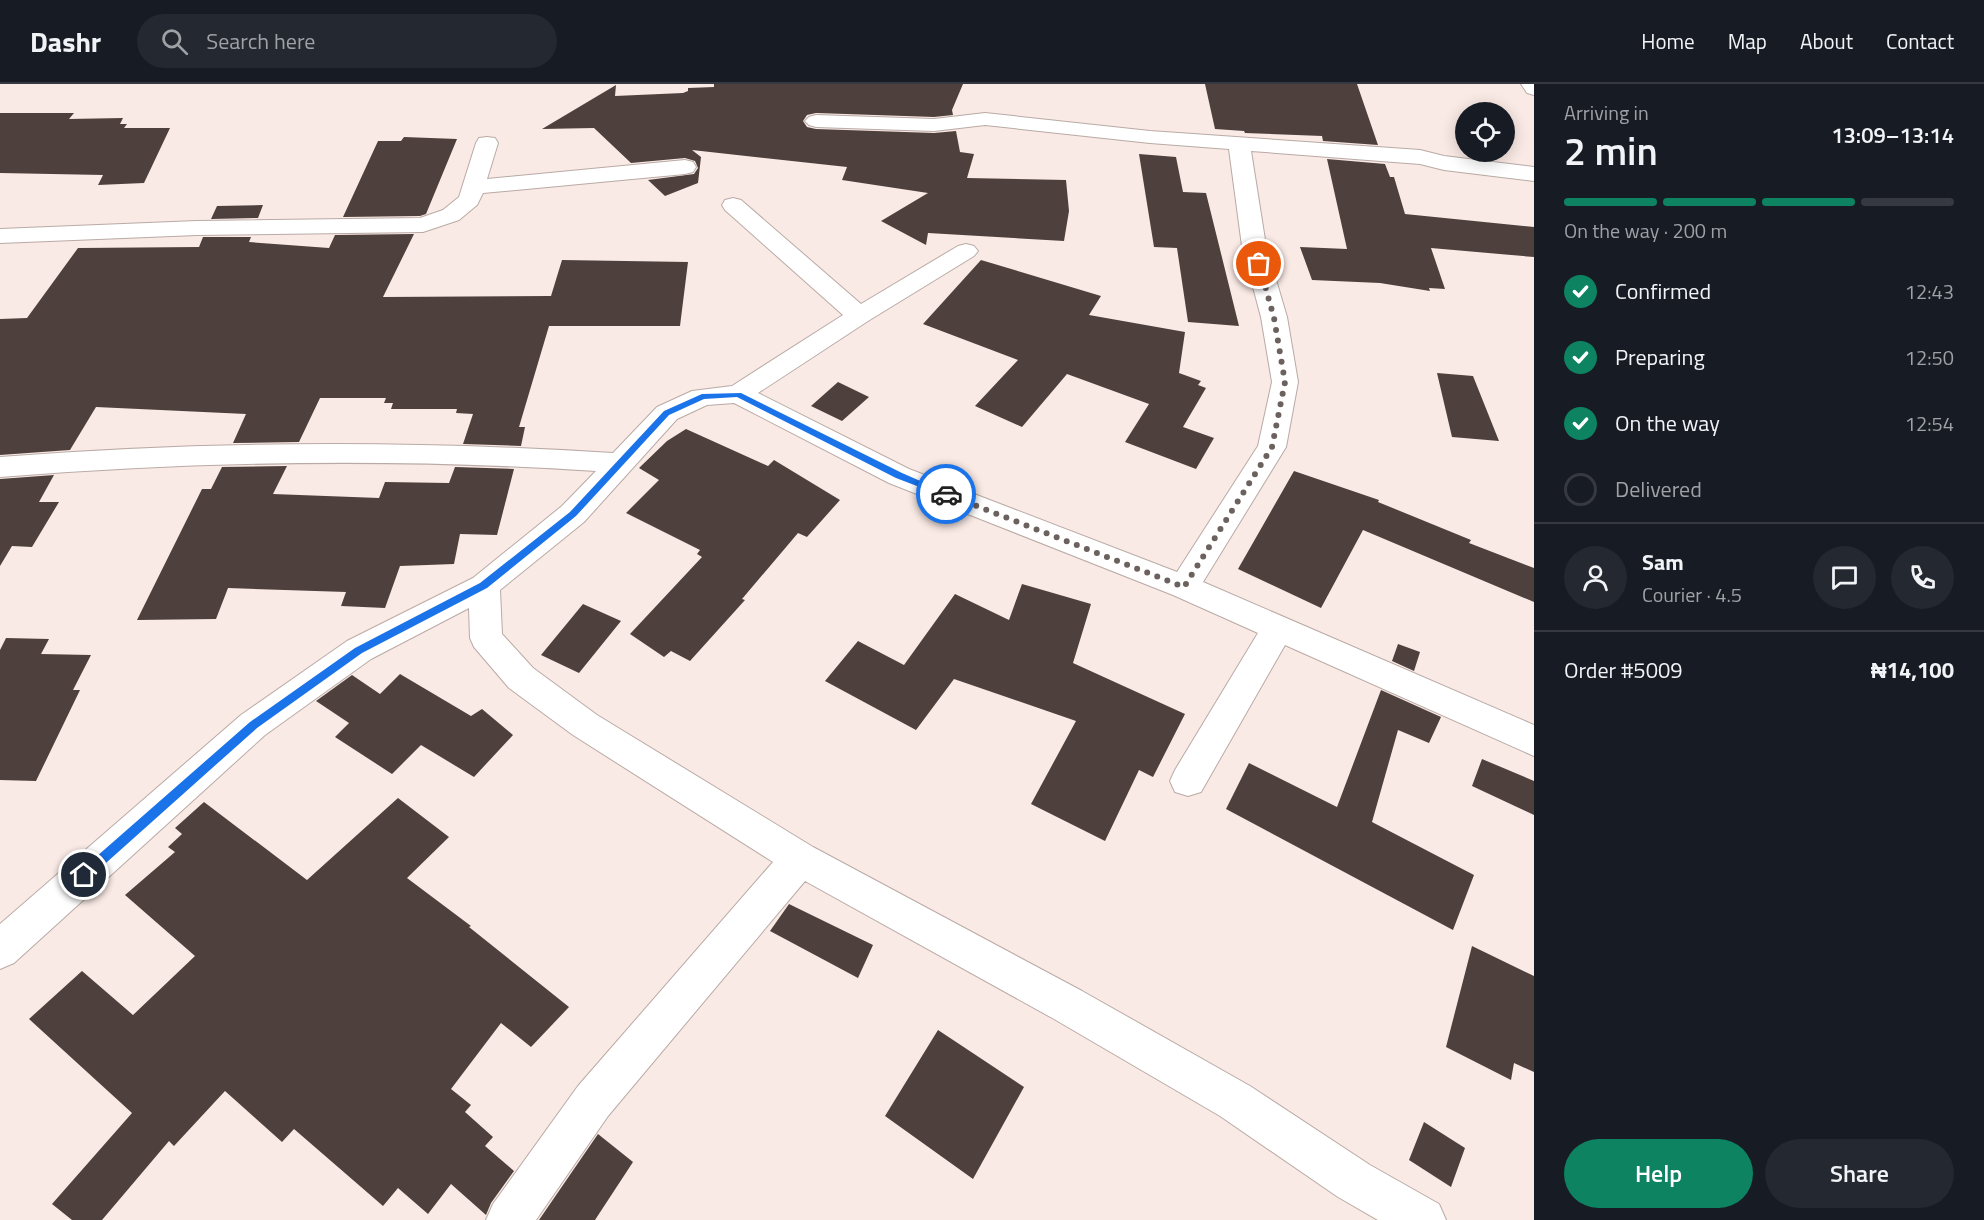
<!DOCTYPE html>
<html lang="en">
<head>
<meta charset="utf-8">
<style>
  body { margin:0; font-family:"Titillium Web",sans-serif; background:#242831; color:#f1f3f6; height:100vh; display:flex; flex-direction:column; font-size:22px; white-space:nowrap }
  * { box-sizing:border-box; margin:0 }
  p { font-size:20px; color:#9ea1a6 }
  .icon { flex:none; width:33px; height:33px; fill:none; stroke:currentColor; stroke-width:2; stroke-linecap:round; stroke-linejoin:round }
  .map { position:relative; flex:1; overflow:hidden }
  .details { display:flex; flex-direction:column; background:#171b24; width:450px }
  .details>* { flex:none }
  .tools { position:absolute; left:1455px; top:18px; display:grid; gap:12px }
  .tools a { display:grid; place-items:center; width:60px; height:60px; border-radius:50%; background:#171b24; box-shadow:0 3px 15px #0003; font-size:30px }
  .pin { position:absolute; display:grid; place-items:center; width:51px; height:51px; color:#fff; margin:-26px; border:3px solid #fff; border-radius:50%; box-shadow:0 2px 6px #0007 }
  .courier { position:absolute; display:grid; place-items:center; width:60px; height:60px; margin:-30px; border:4px solid #1a73e8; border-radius:50%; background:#fff; color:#222; box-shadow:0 2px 8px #0007 }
  .summary em { font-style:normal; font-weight:600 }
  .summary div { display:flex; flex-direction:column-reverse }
  .summary { display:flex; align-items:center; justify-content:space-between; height:102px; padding:0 30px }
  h1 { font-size:39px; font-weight:600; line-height:45px }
  .bar { display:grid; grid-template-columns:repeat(4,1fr); gap:9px 6px; align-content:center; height:72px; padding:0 30px }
  .bar i { height:8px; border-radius:4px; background:#363941 }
  .bar .selected { background:#0e8362 }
  .bar p { grid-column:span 4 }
  .line { display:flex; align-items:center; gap:15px; padding:0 30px; border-top:2px solid #363941 }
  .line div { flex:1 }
  .round { display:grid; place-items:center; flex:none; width:63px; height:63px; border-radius:32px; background:#242831 }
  ol { padding:0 30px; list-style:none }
  li { display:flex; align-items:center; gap:18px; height:66px }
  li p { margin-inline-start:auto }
  li .icon { padding:6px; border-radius:50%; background:#0e8362; color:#fff; stroke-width:4 }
  li:last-child { color:#9ea1a6 }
  li i { width:33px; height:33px; border:3px solid #363941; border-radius:50% }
  .action { display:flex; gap:12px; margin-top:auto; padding:12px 30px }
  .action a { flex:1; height:69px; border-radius:36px; background:#0e8362; color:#fff; font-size:24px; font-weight:600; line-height:69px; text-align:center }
  .action a+a { background:#242831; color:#f1f3f6 }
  header { display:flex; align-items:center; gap:36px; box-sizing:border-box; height:84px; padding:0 30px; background:#171b24; border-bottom:2px solid #363941 }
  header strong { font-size:28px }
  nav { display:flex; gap:33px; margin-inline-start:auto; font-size:21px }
  .search { width:420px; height:54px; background:#242831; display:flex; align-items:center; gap:15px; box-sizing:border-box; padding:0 21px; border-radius:33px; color:#9ea1a6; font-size:22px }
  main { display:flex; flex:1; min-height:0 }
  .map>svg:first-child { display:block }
</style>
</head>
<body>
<header>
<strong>Dashr</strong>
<div class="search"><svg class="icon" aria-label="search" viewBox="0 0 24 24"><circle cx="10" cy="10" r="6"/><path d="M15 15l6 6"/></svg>Search here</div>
<nav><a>Home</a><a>Map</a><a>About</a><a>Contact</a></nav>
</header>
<main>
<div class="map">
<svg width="1534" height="1136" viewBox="0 0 1534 1136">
  <rect width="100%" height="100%" fill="#faeae5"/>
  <!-- building -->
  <path fill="#4e413d" d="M714,0h249l-11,26 1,5 -19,2 -118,-4 -9,2 -4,6 4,6 9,2 118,4 22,-2 4,21 14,2 -7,24 99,2 3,31 -5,30 -136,-8 -2,12 -45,-24 47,-28 -86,-13 5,-13 -155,-17 9,7 -3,26 -33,13 -17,-16 46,-6 4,-6 -3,-7 -10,-3 -54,5 -37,-35 -52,1 74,-44 -1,11 68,-3 5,-2v-3l26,-1z
    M1205,0h152l21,61 -55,-4 -1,-5 -77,-3 -1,-2 -29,-2z
    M0,29h74l-5,6 54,-1 -3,6h7l-3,4h46l-26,55 -46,2 5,-10 -103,-2z
    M404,53l53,2 -31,75 -6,2 -77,1 35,-76h23z
    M1139,70l37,3 7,35 23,1 33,133 -51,-4 -11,-74 -23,-1z
    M1327,75l58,5 5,13h4l11,37 129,13v30l-103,-9 14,41 -16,-1 1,3 -50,-8 -68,-3 -12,-33 47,2z
    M263,121l-5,13 -47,1 6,-13z
    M414,150l-31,63 168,-1 11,-36 126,2 -8,64h-131l-30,101h6l-4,19 -58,-2 10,-30 -17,-1 1,-4h-66l2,-6h-9l2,-5h-66l-21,44 -66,1 13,-29 -150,-7 -26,43 -70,5v-136l27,-1 51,-70 121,-1 4,-10h48l-2,5 80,6 6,-13z
    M981,176l120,36 -12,19 96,17 -6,41 22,8 -3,4 8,3 -23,39 31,11 -18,31 -71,-27 24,-38 -82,-30 -45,53 -47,-21 43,-46 -95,-36z
    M1437,289l36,3 26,65 -47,-4z
    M838,298l31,15 -27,24 -31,-15z
    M686,345l82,37 6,-6 66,40 -33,37 -9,-4 -56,66 3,1 -55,61 -19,-10 -7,6 -34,-23 72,-77 -5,-3 3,-4 -74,-37 33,-33 -20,-12 28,-27z
    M287,382l-14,28 106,4 6,-16 64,1 6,-16 59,2 -17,66 -37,-1 -6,30 -54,2 -15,42 -44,-2 5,-14 -118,-4 -12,31 -79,1 65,-131h9l11,-22z
    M1294,387l85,29 -1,2 93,38 -2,3 65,25v34l-171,-72 -42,78 -83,-39z
    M54,391l-15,27h20l-27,45 -20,-1 -12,20v-87z
    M1022,500l69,20 -18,59 112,51 -32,63 -14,-7 -34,71 -74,-37 45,-83 -122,-42 -38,51 -91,-49 33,-40 46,24 51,-71 54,26z
    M583,520l38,17 -42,52 -38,-18z
    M6,554l43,1 -8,15 50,1 -18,35h7l-44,91 -36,-1v-130z
    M1398,560l22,8 -6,19 -22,-10z
    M400,590l71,42 11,-7 31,26 -39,42 -53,-32 -29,29 -57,-37 14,-14 -33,-22 36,-26 28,19z
    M1381,606l60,27 -12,26 -31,-13 -26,92 102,53 -21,55 -227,-121 23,-46 88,44z
    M1482,675l52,22v34l-62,-29z
    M398,714l51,39 -42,41 64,48 -2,1 100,80 -38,40 -30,-24 -50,66 20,16 -6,7 28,25 -8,9 29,25 -23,32 -5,12 -35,-31 -23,30 -30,-26 -15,18 -89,-77 -12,13 -57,-51 -51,55 -5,-5 -67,79h-30l-20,-16 80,-91 -103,-94 53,-48 51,44 62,-59 -70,-61 50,-43 -7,-5 14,-13 -7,-6 29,-26 103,78z
    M789,820l84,41 -15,33 -88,-47z
    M1472,862l62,30v96l-20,-9 -3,17 -65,-33z
    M938,946l86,57 -51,92 -88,-63z
    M1424,1038l41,26 -14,39 -42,-27z
    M598,1050l35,28 -38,58h-56z"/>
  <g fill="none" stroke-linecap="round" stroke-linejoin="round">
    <defs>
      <path id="minor" d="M1521,0h13v11l-7,-2z
        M985,29l165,18 270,19 24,6 90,11v14l-90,-11 -24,-6 -169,-13 15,95 21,71 11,65 -12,65 -83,135 331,143v31l-249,-111 -84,147 -13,4 -13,-4 -5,-11 5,-11 83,-137 -85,-38 -284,-112 -155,-80 -27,2 -30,14 -93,103 -84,68 2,44 31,34 64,47 216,132 269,144 168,95 120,79 69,39 7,16h-68l-40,-23 -118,-81 -166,-97 -249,-138 -197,235 -72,104h-50l7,-16 85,-118 195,-224 -200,-127 -64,-47 -35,-41 -4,-9 -1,-30 -98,51 -106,76 -251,228 -14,6v-45l241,-209 106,-74 126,-63 89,-72 34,-35c-199,-13 -397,-10 -596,6v-20c205,-16 408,-17 613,-4l44,-46 35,-16 40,-5 111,-71 -118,-105 -3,-5 3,-5 8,-2 8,2 120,104 97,-58 8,-2 8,2 4,5 -4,5 -106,65 -110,72 151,76 268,103 81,-126 14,-64 -11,-65 -19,-71 -13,-97 -79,-6 -165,-18 -51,6 -118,-4 -7,-2 -4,-4 4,-4 7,-2 118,4z
        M487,53l8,1 3,5 -11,36 198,-19 8,2 3,5 -3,5 -8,2 -202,19 -6,12 -18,15 -36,12 -226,3 -197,8v-14l197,-8 223,-3 23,-8 16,-13 17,-54 3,-5z"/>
    </defs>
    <!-- minor casing -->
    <use href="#minor" stroke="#b9aaa5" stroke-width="2"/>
    <!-- minor -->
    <use href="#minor" fill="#fff" fill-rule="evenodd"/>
  </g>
  <!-- route -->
  <path fill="#1a73e8" d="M741,309l161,80 48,21 -7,2 -47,-18 -159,-81 -33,2 -35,16 -93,101 -89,72 -125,65 -105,75 -169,151h-8v-8l170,-149 105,-74 125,-65 90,-71 94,-101 38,-17z"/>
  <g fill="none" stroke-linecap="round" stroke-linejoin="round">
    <!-- done -->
    <path stroke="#6b625f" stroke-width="6" stroke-dasharray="0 10.8" d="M946,410l238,93 88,-140 13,-65 -11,-64 -15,-54"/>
  </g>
</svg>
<div class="tools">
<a><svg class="icon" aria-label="locate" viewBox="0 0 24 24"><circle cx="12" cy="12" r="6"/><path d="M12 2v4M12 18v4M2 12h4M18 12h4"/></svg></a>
</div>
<div class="pin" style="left:1259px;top:180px;background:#ea580c"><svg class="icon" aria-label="bag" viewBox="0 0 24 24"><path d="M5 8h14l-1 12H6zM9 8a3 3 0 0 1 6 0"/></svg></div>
<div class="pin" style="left:84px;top:791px;background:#1f2937"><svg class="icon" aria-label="home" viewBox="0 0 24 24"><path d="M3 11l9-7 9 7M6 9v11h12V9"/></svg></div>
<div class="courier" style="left:946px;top:410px"><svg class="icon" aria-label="car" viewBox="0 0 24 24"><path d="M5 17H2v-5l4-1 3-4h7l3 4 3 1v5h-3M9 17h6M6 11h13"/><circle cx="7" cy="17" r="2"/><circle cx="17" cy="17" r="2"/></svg></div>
</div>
<section class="details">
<div class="summary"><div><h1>2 min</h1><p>Arriving in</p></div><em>13:09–13:14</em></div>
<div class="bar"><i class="selected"></i><i class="selected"></i><i class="selected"></i><i></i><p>On the way · 200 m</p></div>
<ol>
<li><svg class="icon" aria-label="check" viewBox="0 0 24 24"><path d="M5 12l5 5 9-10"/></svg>Confirmed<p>12:43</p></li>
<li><svg class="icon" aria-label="check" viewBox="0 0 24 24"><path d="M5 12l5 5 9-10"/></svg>Preparing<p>12:50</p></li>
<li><svg class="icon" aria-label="check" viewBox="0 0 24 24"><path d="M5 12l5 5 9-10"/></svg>On the way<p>12:54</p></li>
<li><i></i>Delivered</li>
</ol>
<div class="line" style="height:108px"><a class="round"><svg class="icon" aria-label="person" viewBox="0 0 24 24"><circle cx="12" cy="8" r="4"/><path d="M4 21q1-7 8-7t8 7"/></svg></a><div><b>Sam</b><p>Courier · 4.5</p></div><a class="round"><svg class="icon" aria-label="chat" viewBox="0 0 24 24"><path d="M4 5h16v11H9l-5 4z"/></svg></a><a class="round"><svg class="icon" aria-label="phone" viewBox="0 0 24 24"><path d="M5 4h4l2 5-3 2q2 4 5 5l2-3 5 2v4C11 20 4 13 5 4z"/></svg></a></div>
<div class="line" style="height:78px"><div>Order #5009</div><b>₦14,100</b></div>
<div class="action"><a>Help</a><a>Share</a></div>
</section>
</main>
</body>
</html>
